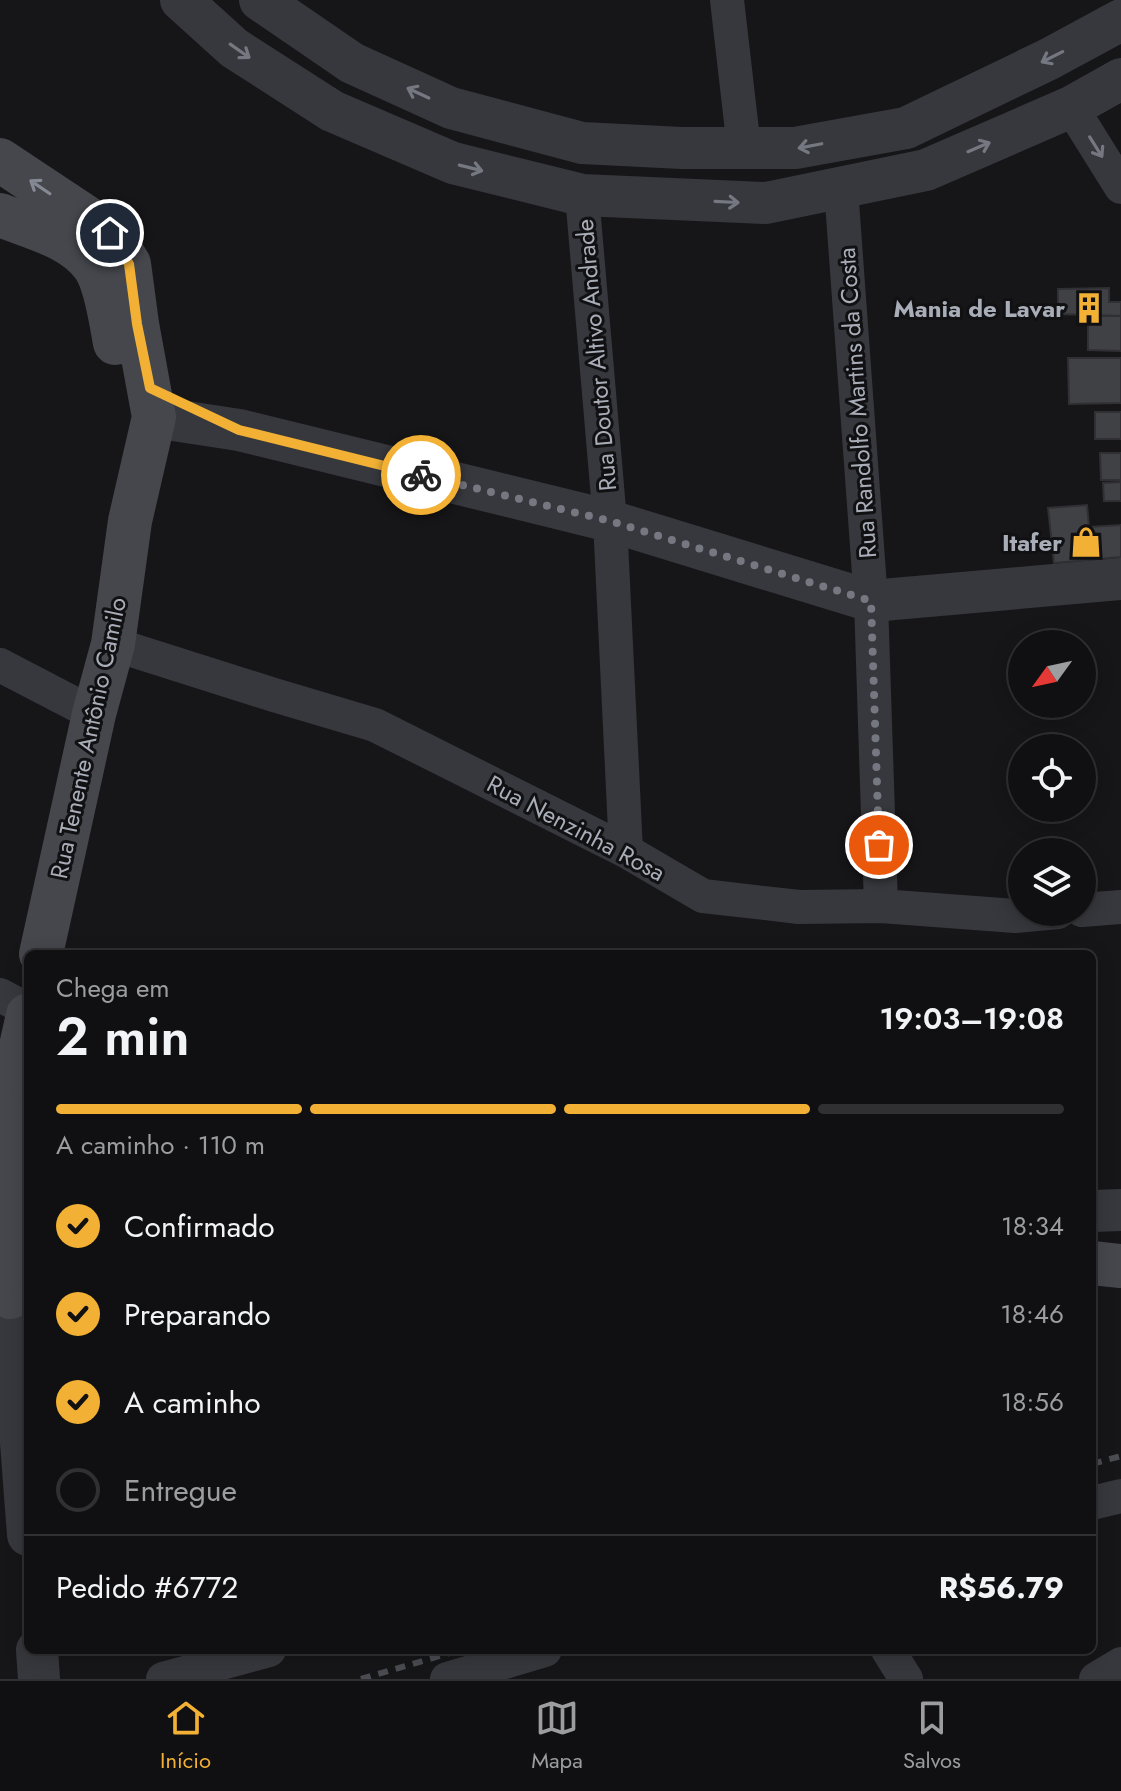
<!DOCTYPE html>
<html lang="pt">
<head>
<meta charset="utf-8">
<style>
  body { margin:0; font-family:Jost,sans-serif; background:#1e1e20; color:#f1f3f6; height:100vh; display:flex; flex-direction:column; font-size:30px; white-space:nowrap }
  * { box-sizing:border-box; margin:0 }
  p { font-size:26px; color:#9c9d9f }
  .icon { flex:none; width:44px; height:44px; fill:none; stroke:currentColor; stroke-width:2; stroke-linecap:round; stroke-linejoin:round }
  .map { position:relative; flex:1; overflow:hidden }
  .details { position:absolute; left:24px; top:950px; width:1072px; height:704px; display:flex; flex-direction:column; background:#101012; border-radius:12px; box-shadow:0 4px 20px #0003,0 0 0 2px #303032 }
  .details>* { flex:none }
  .needle { width:52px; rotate:237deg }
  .fabs { position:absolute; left:1008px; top:630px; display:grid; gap:16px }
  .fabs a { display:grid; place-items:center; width:88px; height:88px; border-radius:50%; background:#101012; box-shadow:0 4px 20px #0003,0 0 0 2px #303032; font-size:40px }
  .pin { position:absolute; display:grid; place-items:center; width:68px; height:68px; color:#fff; margin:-34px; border:4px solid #fff; border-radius:50%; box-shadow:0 2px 8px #0007 }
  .courier { position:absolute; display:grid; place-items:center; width:80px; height:80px; margin:-40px; border:6px solid #f2b134; border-radius:50%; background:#fff; color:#222; box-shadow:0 2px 10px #0007 }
  .head em { font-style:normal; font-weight:600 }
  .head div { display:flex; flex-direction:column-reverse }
  .head { display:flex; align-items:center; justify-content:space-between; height:136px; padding:0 32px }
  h1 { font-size:52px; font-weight:600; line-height:60px }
  .bar { display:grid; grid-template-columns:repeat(4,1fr); gap:12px 8px; align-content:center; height:96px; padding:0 32px }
  .bar i { height:10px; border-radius:6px; background:#303032 }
  .bar .current { background:#f2b134 }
  .bar p { grid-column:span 4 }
  .line { display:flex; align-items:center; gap:20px; padding:0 32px; border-top:2px solid #303032 }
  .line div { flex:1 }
  ol { padding:0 32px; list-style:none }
  li { display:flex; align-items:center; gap:24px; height:88px }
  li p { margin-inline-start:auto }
  li .icon { padding:8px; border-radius:50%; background:#f2b134; color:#111; stroke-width:4 }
  li:last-child { color:#9c9d9f }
  li i { width:44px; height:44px; border:4px solid #303032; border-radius:50% }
  .dock { display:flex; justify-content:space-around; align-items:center; height:112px; border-top:2px solid #303032; background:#101012; font-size:22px; color:#9c9d9f }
  .dock a { display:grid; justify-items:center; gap:4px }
  .dock .current { color:#f2b134 }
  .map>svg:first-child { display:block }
</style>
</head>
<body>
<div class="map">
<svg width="1121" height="1679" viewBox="0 0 1121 1679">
  <rect width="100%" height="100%" fill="#161618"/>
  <!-- building -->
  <path fill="#404145" stroke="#303034" stroke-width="2" d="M1109,288v14h12v14l-63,-2v-25z
    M1088,316h33v35l-33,-1z
    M1068,358h53v45l-52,1z
    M1095,412h26v27h-26z
    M1100,453h21v27h-20z
    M1121,482v19h-17l-1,-18z
    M1087,505l2,22 32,-2v32l-67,6 -6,-55z"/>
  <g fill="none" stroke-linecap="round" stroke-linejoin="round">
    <!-- minor -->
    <path stroke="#37383d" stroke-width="34" d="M727,0l17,148
      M1071,107l50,80
      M841,188l30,413 10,305
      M582,195l28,326 16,330
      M113,644l161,51 101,30 251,126 77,45 96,11 82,-1 134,10 43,-4
      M0,665l94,49
      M1082,910l39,-3
      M0,995l28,15
      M1092,1503l29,-7
      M888,1650l18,29
      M163,1679l106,-29
      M447,1679l98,-29
      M1096,1679l25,-15"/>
    <!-- tertiary -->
    <path stroke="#37383d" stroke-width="42" d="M181,0l53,48 98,63 121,52 129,32 184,8 160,-33 145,-63 50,-28
      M260,0l92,63 99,45 131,35 100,5h113l111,-20 143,-69 72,-39
      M154,417l85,13 371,91 261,80 250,-22
      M1092,1211l29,-1
      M10,1297l18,238
      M37,1650l2,29"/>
    <!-- secondary -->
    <path stroke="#45474d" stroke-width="44" d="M0,160l110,73 19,31 8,60 17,93 -24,104 -17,123 -19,70 -53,240
      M0,215c32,13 71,21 93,50 13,17 18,57 22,78
      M6,1114l22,-99
      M1092,1263l29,3
      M7,1270l3,27 18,-9"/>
    <!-- rail -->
    <path stroke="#4a4c52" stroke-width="6" stroke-dasharray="10 8" stroke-linecap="butt" d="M1092,1464l29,-8
      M361,1679l99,-29"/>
    <!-- secondary-bridge -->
    <path stroke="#45474d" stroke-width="44" d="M6,1114l1,156"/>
  </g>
  <!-- one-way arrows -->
  <defs><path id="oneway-shaft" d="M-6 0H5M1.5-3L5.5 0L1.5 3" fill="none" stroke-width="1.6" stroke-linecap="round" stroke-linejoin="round" transform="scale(2)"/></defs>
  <g stroke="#757881">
    <use href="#oneway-shaft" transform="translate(240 51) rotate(35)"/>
    <use href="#oneway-shaft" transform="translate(1052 57) rotate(153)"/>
    <use href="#oneway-shaft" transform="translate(418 93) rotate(-155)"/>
    <use href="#oneway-shaft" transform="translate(810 146) rotate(169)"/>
    <use href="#oneway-shaft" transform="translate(979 147) rotate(-23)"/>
    <use href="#oneway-shaft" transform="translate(1096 147) rotate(58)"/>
    <use href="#oneway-shaft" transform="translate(471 168) rotate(14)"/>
    <use href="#oneway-shaft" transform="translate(727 202) rotate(3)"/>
  </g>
  <use stroke="#858993" href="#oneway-shaft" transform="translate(40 187) rotate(-146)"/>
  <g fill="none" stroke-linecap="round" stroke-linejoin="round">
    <!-- done -->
    <path stroke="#757880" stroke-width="8" stroke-dasharray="0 14.4" d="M421,475l189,46 261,80 8,244"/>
    <!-- route -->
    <path stroke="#f2b134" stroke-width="10" d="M110,233l19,31 8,60 13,64 89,42 182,45"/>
  </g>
  <!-- icons -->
  <defs>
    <symbol id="building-bare" viewBox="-9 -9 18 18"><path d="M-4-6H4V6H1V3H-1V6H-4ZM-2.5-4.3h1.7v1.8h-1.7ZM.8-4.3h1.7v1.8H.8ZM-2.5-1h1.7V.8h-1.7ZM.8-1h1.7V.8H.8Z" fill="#f2b134" stroke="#111113" stroke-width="2.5" paint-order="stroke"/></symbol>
    <symbol id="shop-bare" viewBox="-9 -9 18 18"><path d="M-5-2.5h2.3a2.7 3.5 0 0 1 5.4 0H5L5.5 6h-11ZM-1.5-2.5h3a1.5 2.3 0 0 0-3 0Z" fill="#f2b134" stroke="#111113" stroke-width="2.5" paint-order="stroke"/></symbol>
  </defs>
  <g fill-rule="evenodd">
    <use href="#building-bare" x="1067" y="286" width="44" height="44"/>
    <use href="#shop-bare" x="1064" y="520" width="44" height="44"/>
  </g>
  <g text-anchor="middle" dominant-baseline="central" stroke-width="6" stroke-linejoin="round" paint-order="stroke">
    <!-- poi labels -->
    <g font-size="24" font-weight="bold" fill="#a8adb8" stroke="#111113" text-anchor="end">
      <text x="1065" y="308">Mania de Lavar</text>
      <text x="1062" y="542">Itafer</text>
    </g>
    <!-- street labels -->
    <g font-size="24" fill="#a8adb8" stroke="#111113">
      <text transform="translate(596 355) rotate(-95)">Rua Doutor Altivo Andrade</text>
      <text transform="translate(857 403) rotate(-94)">Rua Randolfo Martins da Costa</text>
      <text transform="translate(88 738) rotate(-78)">Rua Tenente Antônio Camilo</text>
      <text transform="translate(576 828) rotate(28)">Rua Nenzinha Rosa</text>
    </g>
  </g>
</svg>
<div class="fabs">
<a><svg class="needle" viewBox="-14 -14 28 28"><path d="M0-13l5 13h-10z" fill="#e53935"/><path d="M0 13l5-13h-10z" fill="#9c9d9f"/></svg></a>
<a><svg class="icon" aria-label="locate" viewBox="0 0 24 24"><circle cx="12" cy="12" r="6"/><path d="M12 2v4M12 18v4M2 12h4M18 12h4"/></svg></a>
<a><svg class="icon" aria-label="layers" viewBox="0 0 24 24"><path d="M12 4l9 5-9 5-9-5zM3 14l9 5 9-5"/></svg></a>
</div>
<div class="pin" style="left:879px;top:845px;background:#ea580c"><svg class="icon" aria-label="bag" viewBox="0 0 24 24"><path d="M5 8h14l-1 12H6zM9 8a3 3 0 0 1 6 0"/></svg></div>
<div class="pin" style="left:110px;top:233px;background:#1f2937"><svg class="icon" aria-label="home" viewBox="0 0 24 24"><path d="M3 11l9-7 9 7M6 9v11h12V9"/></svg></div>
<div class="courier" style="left:421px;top:475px"><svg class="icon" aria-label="bike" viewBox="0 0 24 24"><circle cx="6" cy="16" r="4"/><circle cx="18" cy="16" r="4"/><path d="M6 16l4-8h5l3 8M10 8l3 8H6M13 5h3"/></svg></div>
<section class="details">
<div class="head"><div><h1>2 min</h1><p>Chega em</p></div><em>19:03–19:08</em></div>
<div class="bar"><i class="current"></i><i class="current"></i><i class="current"></i><i></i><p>A caminho · 110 m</p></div>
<ol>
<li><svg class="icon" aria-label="check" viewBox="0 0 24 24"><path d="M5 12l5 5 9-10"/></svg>Confirmado<p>18:34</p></li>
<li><svg class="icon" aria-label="check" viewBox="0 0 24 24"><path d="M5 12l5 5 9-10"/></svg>Preparando<p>18:46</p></li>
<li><svg class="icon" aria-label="check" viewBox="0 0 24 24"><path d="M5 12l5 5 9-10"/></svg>A caminho<p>18:56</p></li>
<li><i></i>Entregue</li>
</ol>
<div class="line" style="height:104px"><div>Pedido #6772</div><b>R$56.79</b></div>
</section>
</div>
<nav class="dock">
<a class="current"><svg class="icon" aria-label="home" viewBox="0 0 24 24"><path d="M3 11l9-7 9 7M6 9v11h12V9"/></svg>Início</a>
<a><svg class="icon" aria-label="map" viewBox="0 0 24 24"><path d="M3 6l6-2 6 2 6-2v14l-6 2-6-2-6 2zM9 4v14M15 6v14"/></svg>Mapa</a>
<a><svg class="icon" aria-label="saved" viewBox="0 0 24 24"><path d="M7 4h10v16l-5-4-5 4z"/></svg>Salvos</a>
</nav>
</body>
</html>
